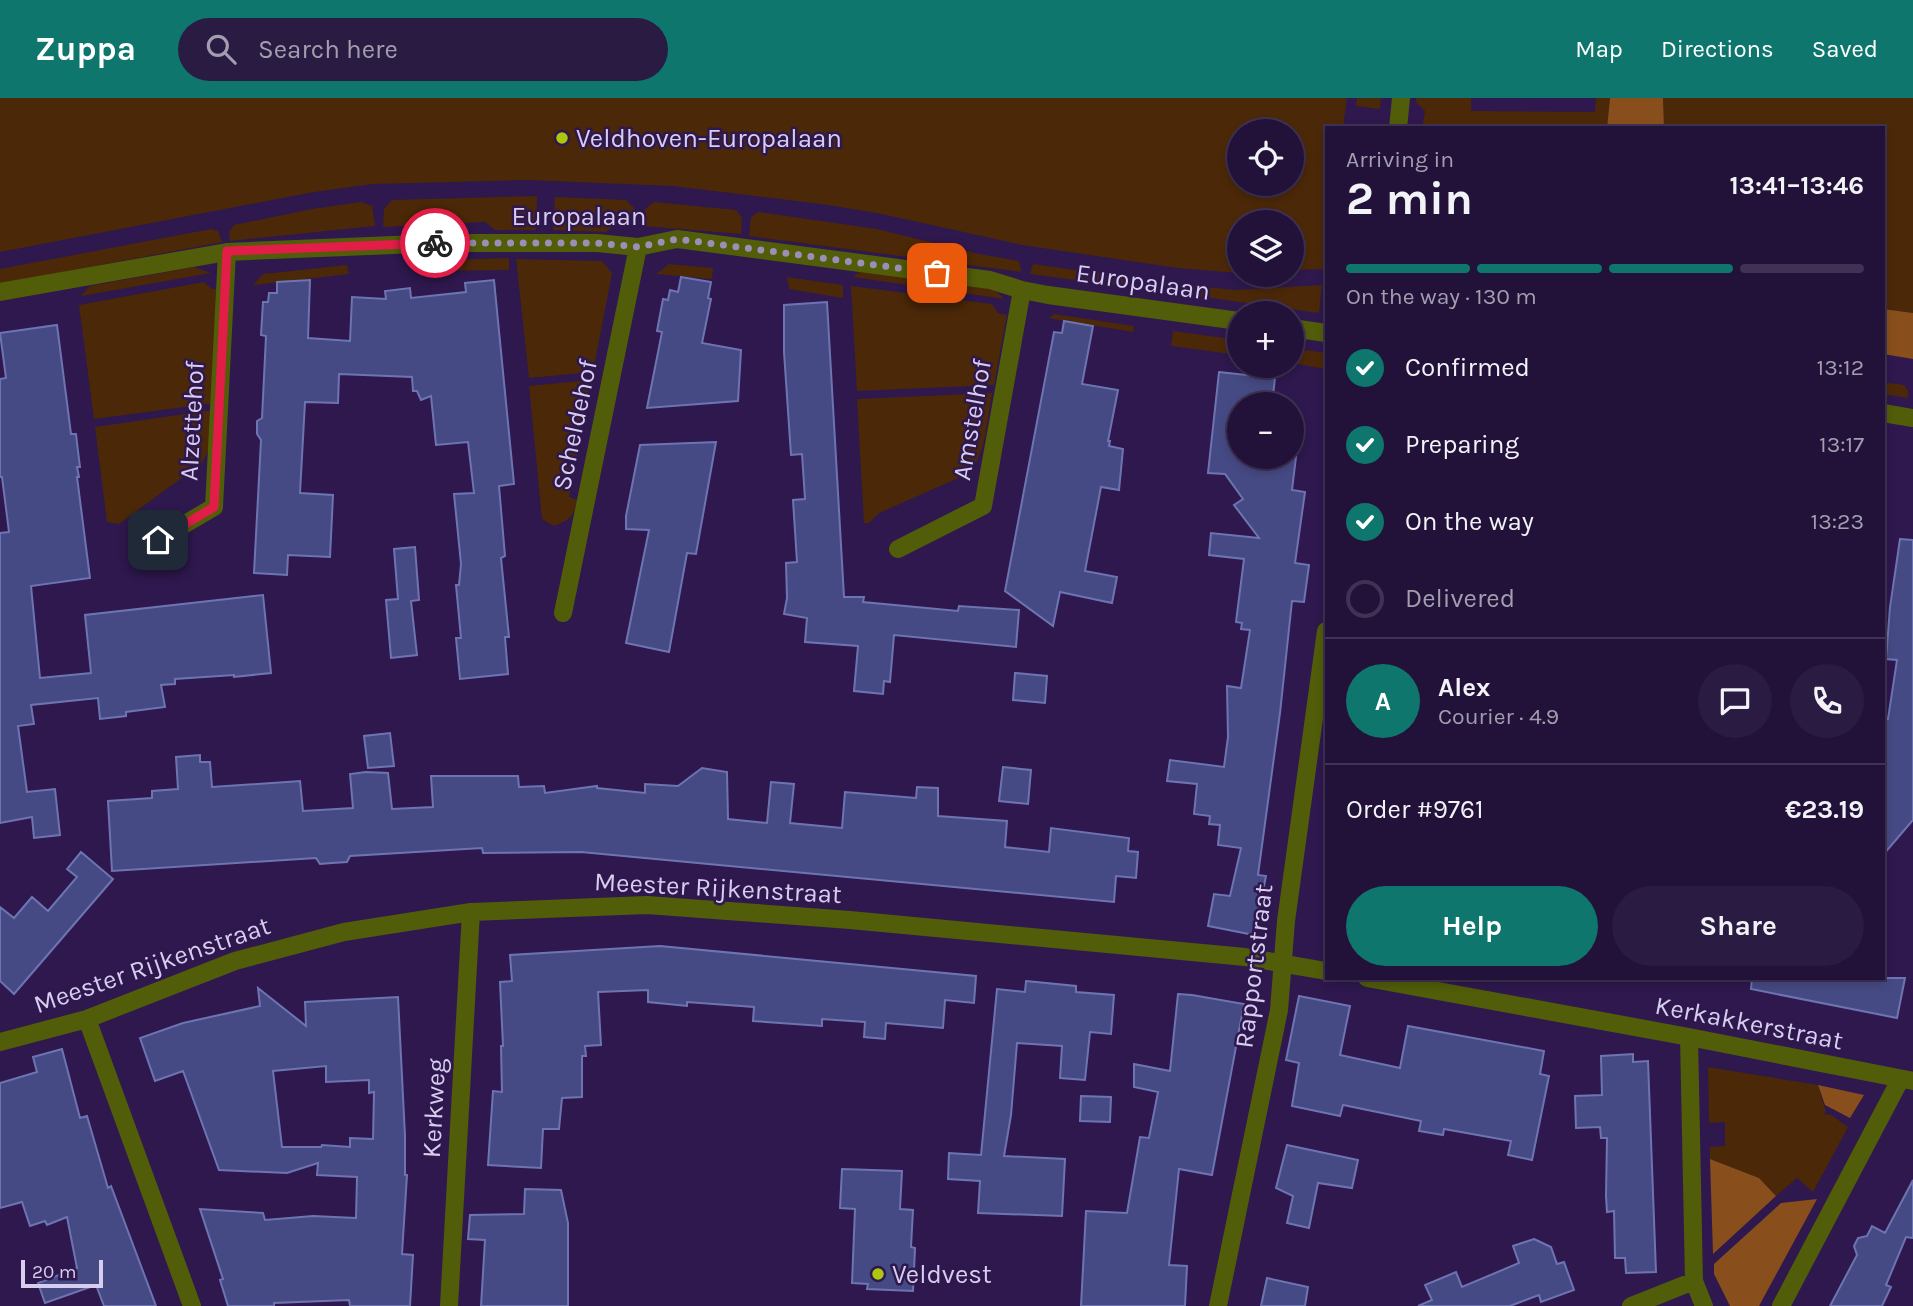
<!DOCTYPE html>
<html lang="en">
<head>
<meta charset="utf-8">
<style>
  body { margin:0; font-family:Karla,sans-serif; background:#2a1b42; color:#f1f3f6; height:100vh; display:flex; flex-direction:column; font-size:26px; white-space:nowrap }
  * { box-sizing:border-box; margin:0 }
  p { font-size:23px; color:#a29eaf }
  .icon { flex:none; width:38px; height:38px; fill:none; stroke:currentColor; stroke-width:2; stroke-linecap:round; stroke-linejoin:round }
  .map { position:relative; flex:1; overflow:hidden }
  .panel { position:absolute; left:1325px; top:28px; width:560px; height:854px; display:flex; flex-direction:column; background:#22123a; border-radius:0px; box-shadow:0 4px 10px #0003,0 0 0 2px #3f3254 }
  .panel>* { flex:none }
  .tools { position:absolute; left:1227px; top:21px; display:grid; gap:14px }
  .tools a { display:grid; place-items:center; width:77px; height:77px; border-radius:50%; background:#22123a; box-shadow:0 4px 10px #0003,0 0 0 2px #3f3254; font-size:35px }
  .scale { position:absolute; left:21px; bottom:18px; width:82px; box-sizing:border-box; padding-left:7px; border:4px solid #d7cdef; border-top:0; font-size:19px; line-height:24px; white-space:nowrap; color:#d7cdef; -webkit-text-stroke:5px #2e184e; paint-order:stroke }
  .pin { position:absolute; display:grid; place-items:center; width:60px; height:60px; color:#fff; margin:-30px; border-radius:14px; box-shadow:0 4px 10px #0006 }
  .courier { position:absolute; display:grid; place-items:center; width:70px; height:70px; margin:-35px; border:5px solid #e11d48; border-radius:50%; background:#fff; color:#222; box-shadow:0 2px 9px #0007 }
  .summary em { font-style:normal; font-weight:700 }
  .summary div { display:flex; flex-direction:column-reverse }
  .summary { display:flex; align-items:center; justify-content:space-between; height:119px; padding:0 21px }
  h1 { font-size:46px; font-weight:700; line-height:52px }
  .bar { display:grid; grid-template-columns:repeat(4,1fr); gap:10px 7px; align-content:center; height:84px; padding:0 21px }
  .bar i { height:9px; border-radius:5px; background:#3f3254 }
  .bar .current { background:#0f766e }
  .bar p { grid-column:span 4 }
  .line { display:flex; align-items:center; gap:18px; padding:0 21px; border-top:2px solid #3f3254 }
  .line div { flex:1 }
  .round { display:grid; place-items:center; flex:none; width:74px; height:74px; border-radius:37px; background:#2a1b42 }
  ol { padding:0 21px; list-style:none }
  li { display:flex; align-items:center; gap:21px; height:77px }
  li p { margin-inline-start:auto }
  li .icon { padding:7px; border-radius:50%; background:#0f766e; color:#fff; stroke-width:4 }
  li:last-child { color:#a29eaf }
  li i { width:38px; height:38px; border:4px solid #3f3254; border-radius:50% }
  .button { display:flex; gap:14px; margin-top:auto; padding:14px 21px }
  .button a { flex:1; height:80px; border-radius:42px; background:#0f766e; color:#fff; font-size:28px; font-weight:700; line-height:80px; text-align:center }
  .button a+a { background:#2a1b42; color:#f1f3f6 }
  header { display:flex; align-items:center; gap:42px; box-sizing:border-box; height:98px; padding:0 35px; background:#0f766e; color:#fff }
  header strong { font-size:33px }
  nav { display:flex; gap:38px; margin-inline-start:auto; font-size:24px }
  .search { width:490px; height:63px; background:#2a1b42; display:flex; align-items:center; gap:18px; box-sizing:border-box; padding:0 24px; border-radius:38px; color:#a29eaf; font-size:26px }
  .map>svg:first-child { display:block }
</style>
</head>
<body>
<header>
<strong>Zuppa</strong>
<div class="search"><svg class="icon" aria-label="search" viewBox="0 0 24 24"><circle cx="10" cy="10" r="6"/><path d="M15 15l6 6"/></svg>Search here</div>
<nav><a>Map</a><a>Directions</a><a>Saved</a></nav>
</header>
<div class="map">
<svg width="1913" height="1208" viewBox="0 0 1913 1208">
  <rect width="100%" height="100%" fill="#2e184e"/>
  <!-- green -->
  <path fill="#4b2808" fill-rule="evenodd" d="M0,0h1347l-4,30h-17l-1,141 -33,1v-48h-53v51l-61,-5 -156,-23 -145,-32 -56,-9 -149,-18 -144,-6 -155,4 -59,8 -314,60zM1239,33h53v53h-53z
    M1357,0h24l-1,11 -24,-3z
    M1416,0h55v13l124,1 1,-14h14l-3,30h-185l3,-17 -9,-9z
    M1663,0h250v215l-30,-4v-181h-219z
    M537,98l-1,34h-41l-10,-8 -102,5 1,-18 8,-9z
    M555,99l71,3 9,9v16l-19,-1 -10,8 -53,-2z
    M361,104l11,4 3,20 -145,15 -1,-9 5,-7 78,-16z
    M654,104l82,8 6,8 -1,16 -98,-8 2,-17z
    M758,114l119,17 102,25 40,7 2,11 -272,-36 2,-19z
    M211,131l7,2 4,11 -222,42v-15z
    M509,160v12l-96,1 -1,-10z
    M516,161l86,2 10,12 -19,99 -64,6z
    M669,166l44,4 -1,11 -55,-5 -6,4z
    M1033,166l97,14 6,10 -106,-14z
    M347,167l2,9 -96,11 10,-11z
    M194,169l17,6 -130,23 9,-10z
    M862,172l127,18 8,4 7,7 -151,-22z
    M787,179l56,8v13l-54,-9z
    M204,184l8,7h7l-5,114 -120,16 -15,-114z
    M1155,184l81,8 86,-5 -3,28 -173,-24 4,-6z
    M851,188l141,18 6,9 9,2 -13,70 -137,6z
    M1054,216l80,12 -1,6 -84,-14z
    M1173,233l66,9v15l-68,-9z
    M1292,250l34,5v16l-34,-6z
    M591,282l-22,117 9,3c-4,17 -9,20 -24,26l-12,-7 -13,-133z
    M1883,284l21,3 4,6v7l-25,-4z
    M992,295c-5,25 -6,71 -29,83l-84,37 -10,10h-5l-7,-124z
    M213,312l-2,35 -9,18 -83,61 -12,-2 -12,-95z
    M1708,969l110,18 8,27 -2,2 7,1 17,12 -35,65 -16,-14 -21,18 -17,-18 -49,-19v-12l15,-1v-24l-16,1z"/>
  <!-- forest -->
  <path fill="#884f1c" d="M1610,0h53l1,30h-57z
    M1883,211l30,4v46l-30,-5z
    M1818,987l46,10 -14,23 -25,-13z
    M1710,1061l49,19 17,18 -63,58z
    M1817,1101l-58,107h-29l-16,-32v-10l67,-61z"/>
  <!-- building -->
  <path fill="#464a84" stroke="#6e74b2" stroke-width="2" fill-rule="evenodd" d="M681,179l30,5 -3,16 3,1 -9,44 39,7 -3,51 -91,7 15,-76 -5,-1 6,-32 5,1 2,-10 8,2z
    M310,182l-2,58 42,3 2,-44 34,2 -1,-8 25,-3 1,10 55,-6 -1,-9 29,-3 20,204 -15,2 6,70 -4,2 8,79h-4l3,37 -48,5 -4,-41h5l-5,-53h3l2,-21 -7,-70 20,-1 -6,-51 -32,3 -5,-49 -10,4 -4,-9h-4l-1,-14 -73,-3 -1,29 -33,-1 -5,91 33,2 -3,62 -42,-2 -1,20 -33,-2 7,-133 -4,-6v-13l5,-3 4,-82 -5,-1 2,-33h5l1,-9h8v-11z
    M827,204l17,295h20l-1,5 95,9 1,-5 60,4 -3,37 -122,-12 -4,47 -6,-1 -1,13 -29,-3 4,-45 -53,-4 2,-24 -23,-4 3,-16 -1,-35 11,-1 -4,-62 12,-1 -3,-45 -11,1 -7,-103v-47z
    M1064,223l29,5 -11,58 36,6 -10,51h2l-1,5 14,3 -4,41 -18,-3 -16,84 32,6 -5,26 -52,-11 -7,34 -48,-35 49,-259 8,1z
    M57,227l14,109h5l2,17 2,16h-3l2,10h-2l13,101 -59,8 9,92 51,-5 -6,-58 178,-20 8,78 -37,4v-2l-59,4v5l-14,1 4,22 -39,5v4l-26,3 -2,-21 -67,7 3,19 -16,2 9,66 28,-3 5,46 -26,3 -2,-21 -32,6v-290l9,-1 -7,-55h-2v-98l6,-1 -6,-45z
    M1219,274l56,6 -3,26h-33v53h57l-4,33 13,2 -10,71 14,2 -5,37 -12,-1 -12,112 -22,162 8,1 -12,59 -46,-9 6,-32 16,2 11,-48 -23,-3 2,-20 -11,-1 1,-8 -16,-2 3,-30 -30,-3 3,-21 54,7 4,-30 -1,-51 14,2 9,-58 -9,-1 1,-6 -6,-1 8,-63 -35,-4 2,-22 48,5 -25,-33 9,-6 -18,-25 -17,-1z
    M716,344l-20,112 -9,-1 -18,99 -43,-9 23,-113 -23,-1v-13l14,-71z
    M1900,441l13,1v280l-30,35v-137l5,1 9,-59 -11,-1 4,-52z
    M415,449l4,53 -8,1 6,54 -26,3 -5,-58 12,-1 -4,-50z
    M1015,575l32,3 -2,27 -32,-3z
    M390,635l4,33 -26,2 -4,-32z
    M200,657v7h10l2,25 88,-6 3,30 50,-3 -3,-34 16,-2 22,1 4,36 41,-2 -2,-31h87l1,11 25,-1 1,7 52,-7v2l48,5v-9l33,2 24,-18 25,4 1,47 39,4 4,-41 23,2 -4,39 52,5 3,-36 71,6 1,-11 21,1v28l69,5 -2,26 44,5 2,-24 78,10 -1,13 10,1 -2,26 -20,-2 -2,26 -533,-50 -98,1 -1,-5 -132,8 -3,6 -15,1 -12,1 -4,-6 -204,13 -4,-70 44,-3v-7l26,-2 -2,-32z
    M1003,669l28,3 -3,34 -29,-3z
    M81,754l32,27 -99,115 -14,-13v-74l14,11 18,-21 16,14 29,-34 -10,-8z
    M660,848l316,30 -2,27 -29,-3 -2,28 -57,-5 -1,16 -21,-2 1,-15 -43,-3v7l-69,-5 1,-14 -67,-5v4l-39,-4v-12l-50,2 3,53 -16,1 1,10h-4v41l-20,1 -3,31h-16l-2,39 -53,-3 5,-74 9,1 -1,-46h2l-3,-64 12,-1 -2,-26z
    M1752,880h153l-8,40 -146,-29z
    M1026,883l50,5v6l38,3 -3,39 -21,-2 -5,48 -25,-2 2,-32 -45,-3 -6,72 -7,41 61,3 -3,57 -84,-3 2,-32 -32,-2 1,-26 32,2 16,-166 28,3z
    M258,890l48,38 -1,-24 93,-5 7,139v39h2l-5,79 11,1 -3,51h-60l-1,-6 -75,3v3h-46l-8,-26 3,-1 -23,-70 63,4 2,7 48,-4 43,2 1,-41 -40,-2 1,-12 -31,10 -68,-3 -36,-99 -28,10 -15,-43 43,-15 77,-17zM326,968v16l43,-2v13l5,-1 -1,47 -23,-1v9l-28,-2 -1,2h-39l-9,-76z
    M1178,896l14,1 52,9 -32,171 -33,-6 -10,96 18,1 -2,40h-104l5,-95 41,2 13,-76 9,1 9,-46 -24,-5v-23l36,7z
    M1299,898l51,10 -10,49 60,13 8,-42 136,25 -4,23 9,2 -17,84 -24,-5 3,-14 -67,-12 -1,6 -24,-4 2,-10 -78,-16 -3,11 -48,-10 7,-43 -13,-3z
    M62,951l18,69 7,-2 21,72 3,-2 45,120h-52l-8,-21 -51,18 -7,-20 39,-15 -10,-51 -20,8 -2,-4 -15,5 -8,-24 -22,6v-125l37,-11 -4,-15z
    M1633,956v8l15,-1 8,211 -30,1 -1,-15h-10l-1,-47 -7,1 -1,-16 1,-58h-6l-1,-11 -24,1 -1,-32 27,-1 -1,-39z
    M1081,998l30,1 -1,25 -30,-1z
    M1287,1047l71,15 -6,28 -34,-5 -9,45 -22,-5 6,-27 -17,-8z
    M842,1071l60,2 -2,38 13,1 -2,37 4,1 -2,43 -46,-2 1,-5 -16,-1 3,-74 -15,-1z
    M1913,1082v58l-7,-1 -20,48 5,2 -9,19h-52l27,-51 -3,-9 4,-8 9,-2 5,-10 13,7z
    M525,1091l36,1 7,33v83h-87l4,-66 -17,-1 2,-24 54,-1z
    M1534,1141l17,8 6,17 7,-2 10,28 -33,12 -2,-7 -29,11h-92l14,-6 -7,-15 31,-13 6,15 57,-24 -6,-17z
    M1267,1180l41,9 -3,19h-44z"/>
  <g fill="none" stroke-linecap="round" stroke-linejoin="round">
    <!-- street -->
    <path stroke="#515d09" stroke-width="18" d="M1398,30l3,-30
      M0,194l227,-40 214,-9h156l41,4 39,-8 313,41 32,10 26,5 191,26
      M1292,230l34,5
      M1883,315l30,5
      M898,451l85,-43 39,-216
      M139,453l75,-44 13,-255
      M563,515l75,-366
      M1367,880l322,59 224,44
      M87,921l105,287
      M1689,939l5,244 10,25
      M0,944l87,-23 148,-58 109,-29 127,-20 176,-7 203,15 395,37 81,14
      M449,1208l22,-394
      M1218,1208l61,-296 7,-89 40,-290
      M1631,1208l63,-25
      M1781,1208l119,-226"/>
  </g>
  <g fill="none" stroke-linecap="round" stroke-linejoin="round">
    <!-- done -->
    <path stroke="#9c8eb7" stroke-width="7" stroke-dasharray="0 12.6" d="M435,145h162l41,4 39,-8 260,34"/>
    <!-- route -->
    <path stroke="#e11d48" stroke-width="9" d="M158,442l56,-33 13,-256 208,-8"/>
  </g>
  <!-- markers -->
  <g fill="#adc60e" stroke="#2e184e" stroke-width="2.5">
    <circle cx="562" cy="40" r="7"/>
    <circle cx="878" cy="1176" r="7"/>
  </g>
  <g text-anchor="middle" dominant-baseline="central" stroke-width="5" stroke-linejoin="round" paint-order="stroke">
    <!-- poi labels -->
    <g font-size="26" fill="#d7cdef" stroke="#2e184e" text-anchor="start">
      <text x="576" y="40">Veldhoven-Europalaan</text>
      <text x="892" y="1176">Veldvest</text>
    </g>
    <!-- street labels -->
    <g font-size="26" fill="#d7cdef" stroke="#2e184e">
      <text x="579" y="118">Europalaan</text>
      <text transform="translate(1143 184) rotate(8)">Europalaan</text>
      <text transform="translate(972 322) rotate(-80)">Amstelhof</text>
      <text transform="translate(192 323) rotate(-87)">Alzettehof</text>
      <text transform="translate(575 327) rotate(-78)">Scheldehof</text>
      <text transform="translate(718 790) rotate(3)">Meester Rijkenstraat</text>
      <text transform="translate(152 867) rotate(-19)">Meester Rijkenstraat</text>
      <text transform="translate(1254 868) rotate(-83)">Rapportstraat</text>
      <text transform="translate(1749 925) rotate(11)">Kerkakkerstraat</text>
      <text transform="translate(434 1010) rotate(-87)">Kerkweg</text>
    </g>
  </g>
</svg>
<div class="tools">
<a><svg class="icon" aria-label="locate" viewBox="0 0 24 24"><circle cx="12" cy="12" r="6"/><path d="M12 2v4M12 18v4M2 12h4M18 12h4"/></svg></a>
<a><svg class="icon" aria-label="layers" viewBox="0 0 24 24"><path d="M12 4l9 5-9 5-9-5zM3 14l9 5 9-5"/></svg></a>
<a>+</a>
<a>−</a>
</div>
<div class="scale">20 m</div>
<div class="pin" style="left:937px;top:175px;background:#ea580c"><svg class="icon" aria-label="bag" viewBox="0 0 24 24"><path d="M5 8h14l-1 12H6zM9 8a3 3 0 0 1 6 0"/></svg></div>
<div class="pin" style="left:158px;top:442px;background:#1f2937"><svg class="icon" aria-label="home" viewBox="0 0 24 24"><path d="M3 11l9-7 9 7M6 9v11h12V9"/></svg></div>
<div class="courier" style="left:435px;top:145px"><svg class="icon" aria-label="bike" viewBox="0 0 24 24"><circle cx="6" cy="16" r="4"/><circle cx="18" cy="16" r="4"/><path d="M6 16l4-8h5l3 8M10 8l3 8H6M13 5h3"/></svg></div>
<section class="panel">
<div class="summary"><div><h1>2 min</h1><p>Arriving in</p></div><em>13:41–13:46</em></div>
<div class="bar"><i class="current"></i><i class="current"></i><i class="current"></i><i></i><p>On the way · 130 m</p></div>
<ol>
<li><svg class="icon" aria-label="check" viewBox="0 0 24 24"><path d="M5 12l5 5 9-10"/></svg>Confirmed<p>13:12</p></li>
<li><svg class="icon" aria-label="check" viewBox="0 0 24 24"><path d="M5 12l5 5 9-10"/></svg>Preparing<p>13:17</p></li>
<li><svg class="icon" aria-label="check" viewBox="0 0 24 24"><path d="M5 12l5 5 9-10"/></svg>On the way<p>13:23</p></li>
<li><i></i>Delivered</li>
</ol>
<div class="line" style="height:126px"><b class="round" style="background:#0f766e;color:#fff">A</b><div><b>Alex</b><p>Courier · 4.9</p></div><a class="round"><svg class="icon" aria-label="chat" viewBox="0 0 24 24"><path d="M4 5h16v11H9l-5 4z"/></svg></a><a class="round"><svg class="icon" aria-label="phone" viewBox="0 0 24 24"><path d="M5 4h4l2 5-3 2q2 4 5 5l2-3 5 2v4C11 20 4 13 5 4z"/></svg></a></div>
<div class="line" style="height:91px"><div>Order #9761</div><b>€23.19</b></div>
<div class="button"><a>Help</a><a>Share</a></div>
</section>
</div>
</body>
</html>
